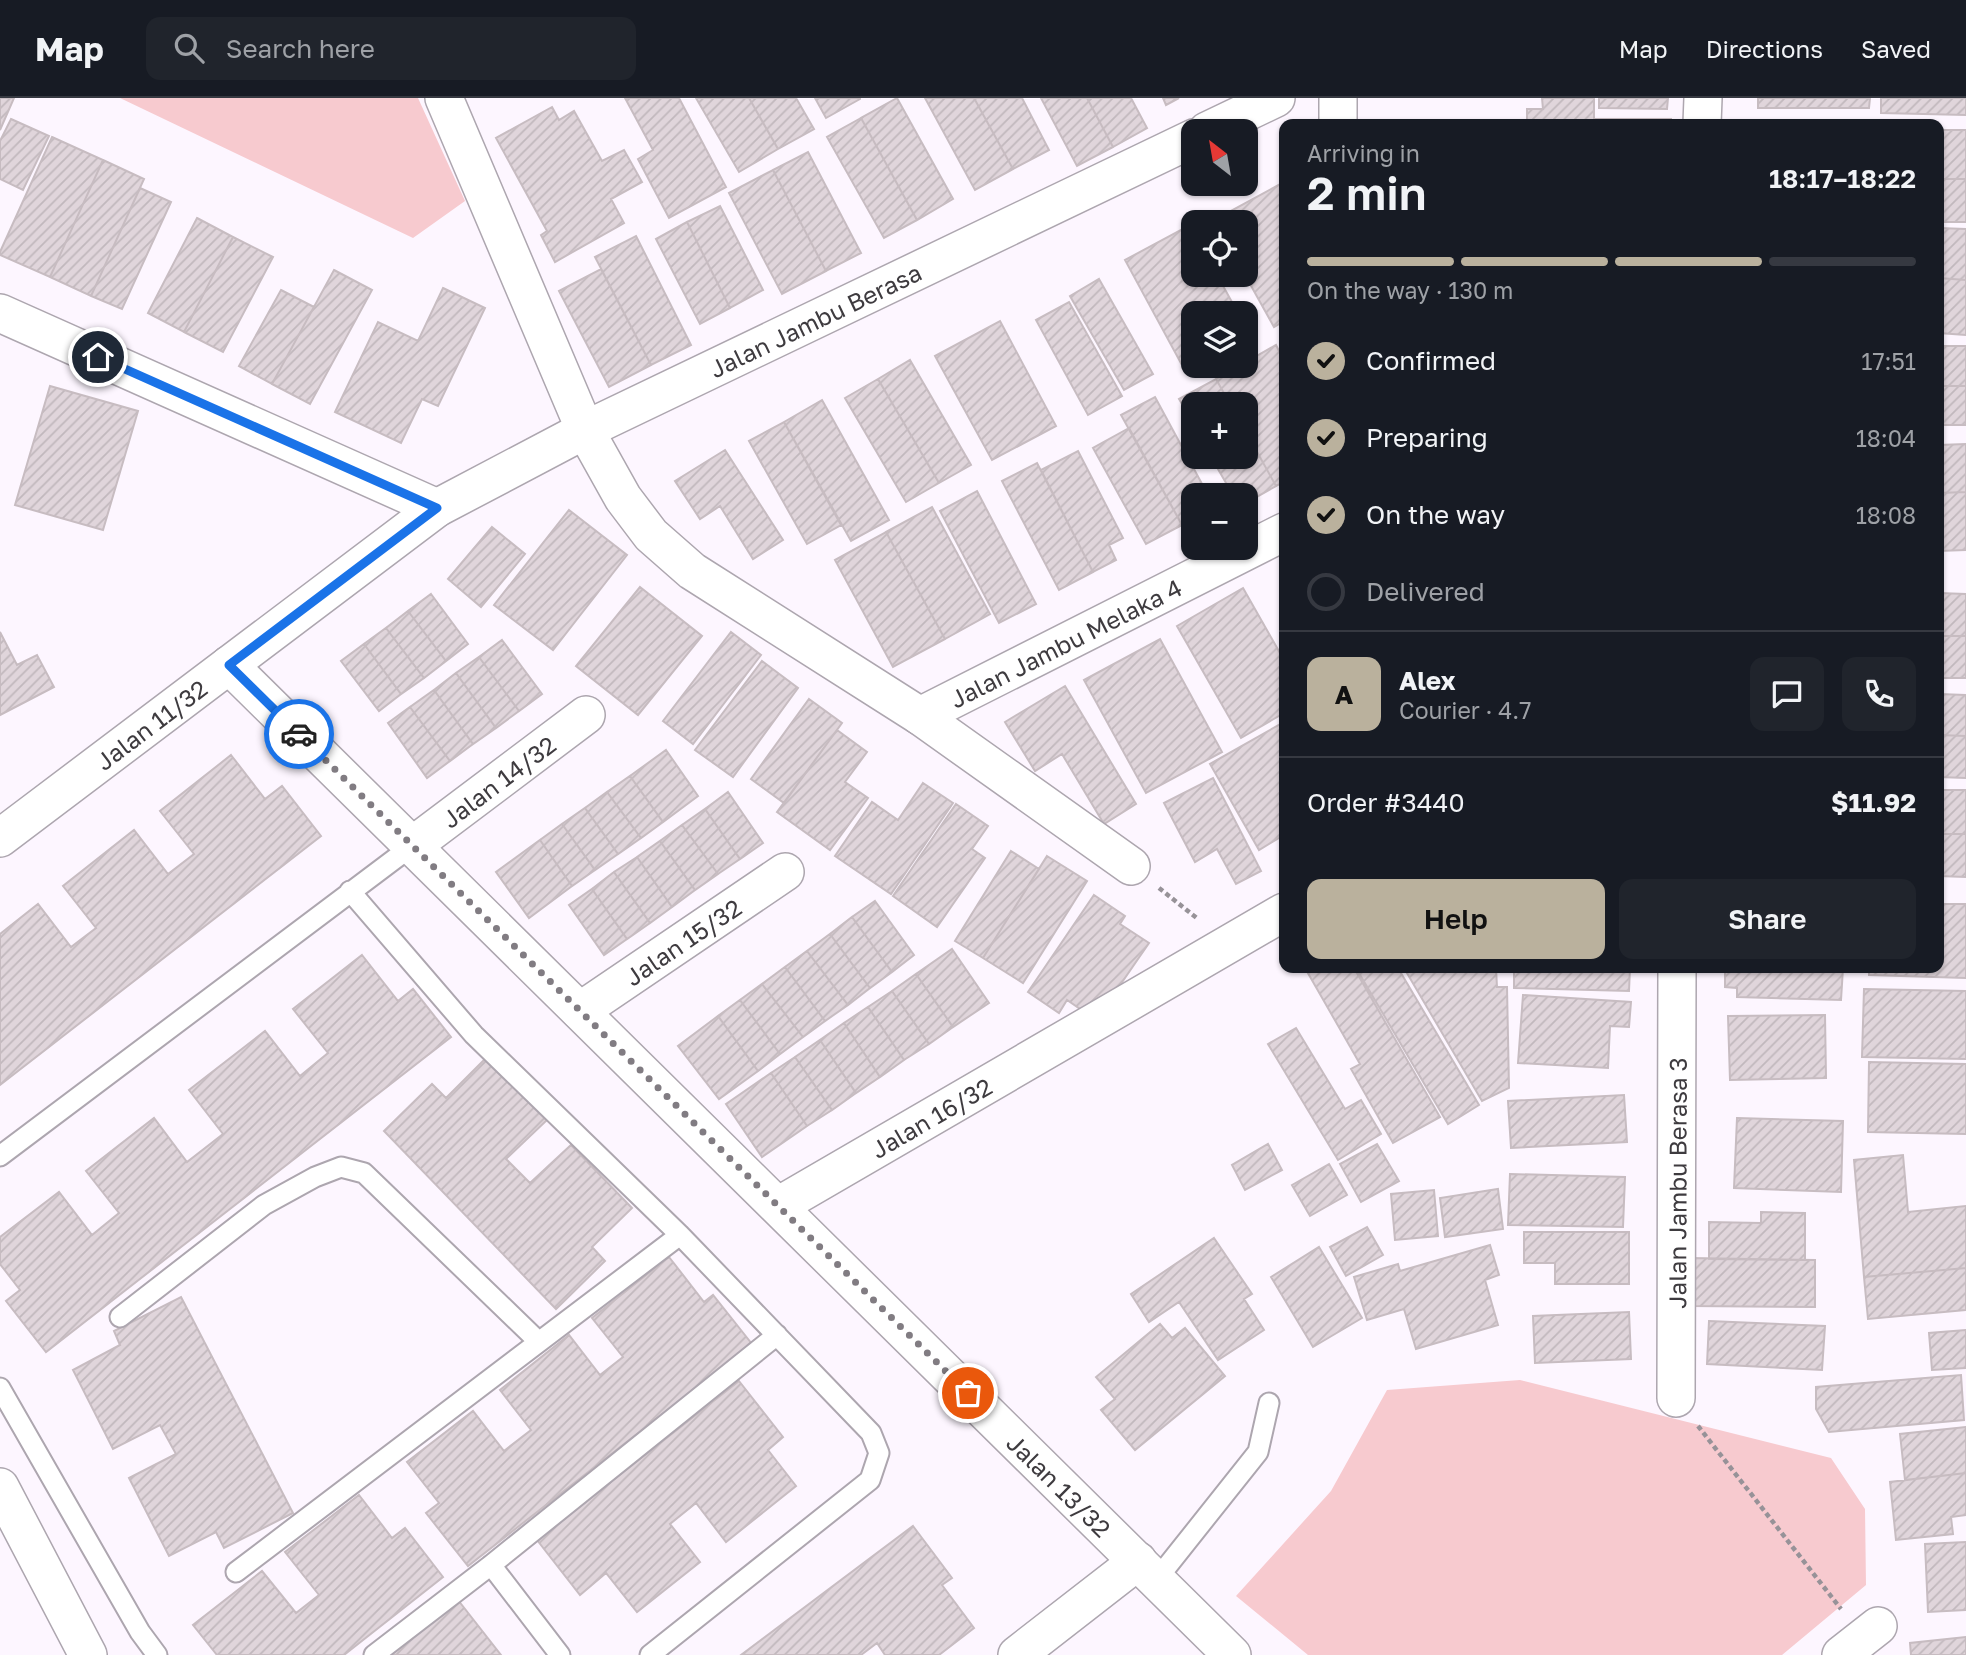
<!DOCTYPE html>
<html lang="en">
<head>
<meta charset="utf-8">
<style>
  body { margin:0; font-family:"Golos Text",sans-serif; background:#20242c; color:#f1f3f6; height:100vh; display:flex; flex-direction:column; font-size:26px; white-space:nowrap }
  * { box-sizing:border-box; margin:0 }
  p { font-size:23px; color:#9ea1a6 }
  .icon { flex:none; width:38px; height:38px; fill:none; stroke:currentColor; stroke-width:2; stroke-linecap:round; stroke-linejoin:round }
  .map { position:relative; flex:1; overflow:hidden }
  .side { position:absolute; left:1279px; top:21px; width:665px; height:854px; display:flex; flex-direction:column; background:#171b24; border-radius:14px; box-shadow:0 2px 5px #0004 }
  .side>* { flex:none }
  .needle { width:46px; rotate:329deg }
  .controls { position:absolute; left:1181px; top:21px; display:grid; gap:14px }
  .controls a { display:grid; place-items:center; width:77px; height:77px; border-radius:14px; background:#171b24; box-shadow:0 2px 5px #0004; font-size:35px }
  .pin { position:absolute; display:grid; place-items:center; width:60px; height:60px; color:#fff; margin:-30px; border:4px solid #fff; border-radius:50%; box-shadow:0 2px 7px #0007 }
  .courier { position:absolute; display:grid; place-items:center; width:70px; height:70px; margin:-35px; border:5px solid #1a73e8; border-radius:50%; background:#fff; color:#222; box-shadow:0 2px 9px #0007 }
  .head em { font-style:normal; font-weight:600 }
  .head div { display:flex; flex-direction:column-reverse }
  .head { display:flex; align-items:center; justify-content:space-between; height:119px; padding:0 28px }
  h1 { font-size:46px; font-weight:600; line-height:52px }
  .bar { display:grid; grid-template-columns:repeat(4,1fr); gap:10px 7px; align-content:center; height:84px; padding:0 28px }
  .bar i { height:9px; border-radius:5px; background:#363941 }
  .bar .selected { background:#bab19d }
  .bar p { grid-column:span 4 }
  .line { display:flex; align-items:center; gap:18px; padding:0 28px; border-top:2px solid #363941 }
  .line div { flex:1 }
  .round { display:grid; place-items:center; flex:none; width:74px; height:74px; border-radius:14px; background:#20242c }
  ol { padding:0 28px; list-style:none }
  li { display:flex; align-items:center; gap:21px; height:77px }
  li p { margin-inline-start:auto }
  li .icon { padding:7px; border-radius:50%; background:#bab19d; color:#111; stroke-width:4 }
  li:last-child { color:#9ea1a6 }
  li i { width:38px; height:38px; border:4px solid #363941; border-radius:50% }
  .cta { display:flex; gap:14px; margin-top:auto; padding:14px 28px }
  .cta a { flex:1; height:80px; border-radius:14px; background:#bab19d; color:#111; font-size:28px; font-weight:600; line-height:80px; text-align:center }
  .cta a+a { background:#20242c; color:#f1f3f6 }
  header { display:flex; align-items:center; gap:42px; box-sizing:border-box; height:98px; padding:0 35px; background:#171b24; border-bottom:2px solid #363941 }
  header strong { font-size:33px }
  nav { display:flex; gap:38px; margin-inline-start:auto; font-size:24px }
  .search { width:490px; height:63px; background:#20242c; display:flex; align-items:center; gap:18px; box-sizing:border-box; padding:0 24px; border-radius:14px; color:#9ea1a6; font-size:26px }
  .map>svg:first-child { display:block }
</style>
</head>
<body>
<header>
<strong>Map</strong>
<div class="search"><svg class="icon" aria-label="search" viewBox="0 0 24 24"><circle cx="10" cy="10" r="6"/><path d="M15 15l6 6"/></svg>Search here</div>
<nav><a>Map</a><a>Directions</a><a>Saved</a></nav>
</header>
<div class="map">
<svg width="1966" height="1557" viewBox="0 0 1966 1557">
  <defs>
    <pattern id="building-hatch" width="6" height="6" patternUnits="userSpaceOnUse" patternTransform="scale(1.75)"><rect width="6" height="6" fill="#e0d5db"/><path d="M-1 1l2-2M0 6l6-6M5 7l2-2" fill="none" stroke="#c1b8bd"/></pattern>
  </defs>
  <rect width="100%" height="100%" fill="#fdf6ff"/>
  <!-- green -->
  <path fill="#f7cacf" d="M120,0h298l47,103 -52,37z
    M1520,1282l311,78 34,51 1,76 -84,70h-474l-72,-59 95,-105 56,-101z"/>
  <!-- building -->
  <path fill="url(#building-hatch)" stroke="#c7bcc1" stroke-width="2" d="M0,0h14l-14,32z
    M625,0h54l47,89 -57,31 -31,-59 15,-9z
    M696,0h53l29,51 -39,23z
    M749,0h47l18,31 -36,20z
    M815,0h45v1l-34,19z
    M897,0l56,101 -36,21 -56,-102z
    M925,0h49l39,71 -38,21z
    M974,0h48l27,52 -36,19z
    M1041,0h46l26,49 -36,19z
    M1087,0h44l16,30 -34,19z
    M1163,0h16l-13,7z
    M1542,0h52v21h77v5h-144v-15h16z
    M1599,0h69l-1,11 -68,-1z
    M1758,0h112l-1,10h-111z
    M1881,0h85v17l-85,-2z
    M552,9l7,13 15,-9 28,50 22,-11 18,32 -31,17 13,24 -69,39 -14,-27 6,-4 -51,-93z
    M861,20l56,102 -33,18 -57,-101z
    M11,21l38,17 -26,54 -23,-11v-38z
    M1939,32h27v49h-27z
    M52,39l51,23 -53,117 -50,-22v-3z
    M808,54l53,101 -35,18 -53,-101z
    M103,62l41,19 -53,117 -41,-19z
    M773,72l53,101 -44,23 -53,-101z
    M1939,81h27v43h-27z
    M1284,84v139l-10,6 -29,-52 1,-53h-29l-1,-3z
    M140,90l31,14 -49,107 -31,-13z
    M720,108l43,84 -33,18 -43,-86z
    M197,120l36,19 -49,95 -36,-19z
    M687,124l43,86 -30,16 -44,-85z
    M1190,127l4,7v43h23l21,38h-44v49l-11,5 -58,-107z
    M1939,130l27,1v51l-27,-2z
    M636,138l55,109 -40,20 -56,-108z
    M233,139l40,20 -50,95 -39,-20z
    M601,171l50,96 -42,22 -50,-96z
    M334,172l38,20 -62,114 -38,-20z
    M1939,180l27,2v55l-27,-2z
    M1099,181l54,95 -29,16 -54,-94z
    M443,190l42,20 -47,98 -16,-7 -21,44 -66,-31 43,-90 40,19z
    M281,192l33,17 -42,77 -33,-18z
    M1069,204l53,94 -34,19 -52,-95z
    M1000,223l56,105 -64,34 -57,-104z
    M1276,247l8,16v25l-4,3 4,7v86l-8,4 -30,-54v-28h-16l-14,-25 23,-13h7v-4z
    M1939,248h27v40h-27z
    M910,262l61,105 -32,18 -61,-104z
    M878,281l61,104 -33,19 -61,-104z
    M1216,281l14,25h-36v21l-15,-26z
    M50,288l88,25 -35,119 -88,-25z
    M1939,288h27v39h-27z
    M1155,299l53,98h-14v23l-12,7 -61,-110z
    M822,302l67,120 -38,21 -67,-119z
    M784,324l57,103 -34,19 -58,-103z
    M1129,330l53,97 -36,19 -53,-96z
    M1246,334l30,54 -30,17v-8h-13l-22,-38h35z
    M1966,346v48l-27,1v-48z
    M725,352l58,90 -30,19 -33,-53 -20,13 -25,-38z
    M1078,353l45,87 -14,7 7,15 -23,12 -52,-102z
    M1037,365l56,109 -34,18 -57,-109z
    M977,393l59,113 -37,19 -59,-112z
    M1966,394v58l-27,1v-58z
    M932,409l58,107 -45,25 -59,-107z
    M569,412l58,45 -74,95 -59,-45z
    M492,429l33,27 -44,53 -33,-28z
    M886,434l59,107 -52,28 -58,-107z
    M640,489l62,49 -64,79 -62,-49z
    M1243,490l41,72v53l-43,25 -64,-112z
    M1939,495l27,1v42h-27z
    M431,496l37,50 -22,17 -38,-50z
    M408,513l38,50 -22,17 -38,-50z
    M386,530l38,50 -23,16 -37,-50z
    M0,534l17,33 20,-10 17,32 -54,28z
    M731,534l30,23 -68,89 -30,-23z
    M1939,538h27v42h-27z
    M1160,541l62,113 -76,41 -62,-113z
    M502,542l40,54 -23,17 -40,-54z
    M364,546l37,50 -22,17 -38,-50z
    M479,559l40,54 -23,17 -40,-55z
    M762,563l36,27 -65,89 -38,-27z
    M456,575l40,55 -23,16 -39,-54z
    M1065,588l71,118 -32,20 -42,-70 -27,17 -30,-49z
    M434,592l39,54 -23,17 -40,-54z
    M1939,596l27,1v41l-27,-1z
    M809,601l33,24 -58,80 -33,-24z
    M410,609l40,54 -23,17 -39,-55z
    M1284,624v113l-25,15 -49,-86z
    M837,632l30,22 -22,30 23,16 -38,52 -53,-38z
    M1939,637l27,1v42l-27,-1z
    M666,652l32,46 -35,26 -33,-46z
    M231,657l34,44 17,-13 39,50 -321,249v-151l38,-30 33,43 25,-19 -33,-42 71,-56 34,44 26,-20 -34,-43z
    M630,678l33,46 -22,16 -34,-46z
    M1213,680l48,93 -25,13 -19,-35 -22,13 -31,-59z
    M923,685l30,20 -62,91 -56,-38 37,-54 26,18z
    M1939,692h27v44h-27z
    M607,694l34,46 -23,16 -33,-46z
    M728,694l35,51 -23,16 -35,-50z
    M956,706l32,22 -16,23 13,9 -48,69 -44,-31z
    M585,710l33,46 -23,16 -33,-46z
    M705,711l35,50 -22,15 -36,-49z
    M562,726l33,46 -23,16 -32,-46z
    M682,727l36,49 -23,16 -35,-49z
    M1939,736h27v43l-27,-1z
    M540,742l32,46 -43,32 -33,-46z
    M660,743l35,49 -23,17 -35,-50z
    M1011,753l28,18 -56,89 -28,-17z
    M1047,758l40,25 -64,102 -40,-25z
    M637,759l35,50 -22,16 -36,-51z
    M614,774l36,51 -23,16 -35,-50z
    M592,791l35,50 -23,16 -35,-50z
    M1094,797l31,21 -5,8 29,19 -53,77 -29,-20 -8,13 -31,-21z
    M875,803l39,54 -22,17 -40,-55z
    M1939,806h27v74l-97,-3v-7h70z
    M852,819l40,55 -22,16 -40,-54z
    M830,836l40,54 -22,17 -41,-54z
    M952,851l37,54 -36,24 -37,-53z
    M807,853l41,54 -23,16 -40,-54z
    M362,857l36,46 15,-12 38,48 -405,315 -40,-51 14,-11 -20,-26v-27l59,-45 33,43 27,-22 -33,-42 68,-53 33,44 36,-28 -34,-44 76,-59 35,45 28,-23 -35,-44z
    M785,869l40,54 -22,16 -41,-53z
    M1305,870h49l86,149 -47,26 -42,-74 9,-5z
    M1356,870h42l81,137 -31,19z
    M1404,870h92l1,19h10l2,101 -27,13z
    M1497,870h133l-1,23 -115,-3v-16h-17z
    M1725,870h118l-2,32 -104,-3v-9l-12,-1z
    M916,876l37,53 -24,17 -37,-53z
    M762,886l41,53 -23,17 -40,-54z
    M1864,891l102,2v68l-104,-2z
    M892,893l37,53 -25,16 -36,-53z
    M1523,897l108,7 -2,25 -19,-1 -2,42 -90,-5z
    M740,902l40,54 -22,17 -40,-55z
    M868,909l36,53 -24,17 -36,-54z
    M1825,917l1,63 -96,2 -2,-64z
    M718,918l40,55 -39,28 -41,-53z
    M844,925l36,54 -24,16 -36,-53z
    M1296,930l49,81 16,-9 20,34 -43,26 -70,-116z
    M820,942l36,53 -24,17 -37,-53z
    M795,959l37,53 -25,16 -36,-53z
    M486,960l61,62 -41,39 24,24 41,-38 61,63 -40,39 13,14 -49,48 -172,-178 48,-47 14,14z
    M1869,964l97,2v70l-98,-2z
    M771,975l36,53 -45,31 -36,-53z
    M1624,997l3,47 -116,6 -3,-47z
    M1737,1020l106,3 -2,71 -107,-4z
    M1268,1046l14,26 -37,20 -13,-25z
    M1377,1046l22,37 -38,21 -21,-38z
    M1903,1057l5,57 58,-6v62l-102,9 -10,-117z
    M1329,1066l18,31 -37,21 -18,-31z
    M1510,1076l115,3 -2,50 -115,-2z
    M1498,1091l5,40 -58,8 -5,-39z
    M1434,1092l4,46 -43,4 -4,-46z
    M1761,1114l44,1v47l-96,-1v-37l52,1z
    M1367,1129l16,28 -37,21 -16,-29z
    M1524,1134h105v52h-74v-21h-31z
    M1214,1140l38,56 -8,5 20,31 -46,30 -39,-58 -30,20 -18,-28z
    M1490,1147l9,30 -14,5 13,45 -82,24 -12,-40 -37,11 -13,-43 44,-13 2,7z
    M1319,1149l43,71 -49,29 -42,-70z
    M669,1159l35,45 9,-7 39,49 -284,222 -42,-53 13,-10 -32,-41 66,-51 31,40 27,-21 -31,-40 69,-55 31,40 23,-18 -31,-39z
    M1690,1160l125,2v47l-125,-1z
    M1966,1170v42l-98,9 -4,-42z
    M181,1199l112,216 -69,35 -8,-16 -47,24 -40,-78 47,-24 -16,-29 -47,24 -40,-79 47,-25 -6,-14z
    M1629,1214l2,47 -96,4 -2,-47z
    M1709,1223l116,5 -3,44 -115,-6z
    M1160,1226l12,14 13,-10 40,48 -90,74 -34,-40 14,-11 -19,-22z
    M1966,1232v38l-34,2 -3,-37z
    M1961,1277l3,45 -135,12 -13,-23v-22z
    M739,1283l44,56 -15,13 28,36 -70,56 -30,-39 -26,21 30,38 -63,50 -31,-39 -26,22 -43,-55z
    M1966,1329v46l-61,7 -5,-46z
    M1966,1375v42l-15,2 2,17 -57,6 -6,-58z
    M359,1397l33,43 13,-10 38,49 -99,78h-127l-24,-30 69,-54 34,42 23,-18 -34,-43z
    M913,1428l39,52 -10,7 32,43 -35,27h-54l-8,-12 -16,12h-120z
    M1966,1444v68l-38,2 -3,-68z
    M458,1502l43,55h-114z
    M1966,1539v18h-55l-1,-12z"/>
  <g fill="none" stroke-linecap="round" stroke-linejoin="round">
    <defs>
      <path id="service" d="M350,793l124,144 206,200 191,198 8,20 -9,27 -220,175
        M0,1058l412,-310
        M120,1219l144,-112 51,-28 26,-10 23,6 175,169
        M0,1290l140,244 17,23
        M491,1467l69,90
        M236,1474l444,-337
        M1157,1481l101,-127 11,-49
        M374,1557l117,-90 286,-230"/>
      <g id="minor">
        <path d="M444,0l141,332 38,68 28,37 41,36 228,145 211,150"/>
        <path d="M1338,0v26"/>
        <path d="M1702,26l1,-26"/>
        <path d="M1207,33l69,-33"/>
        <path d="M0,215l437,195"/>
        <path id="s1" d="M229,567l1003,990"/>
        <path id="s2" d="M920,618l364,-184"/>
        <path id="s3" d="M0,740l437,-330 148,-78 609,-292"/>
        <path id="s4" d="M412,748l174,-131"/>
        <path id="s5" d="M580,913l205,-139"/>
        <path id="s6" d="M778,1108l506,-294"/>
        <path id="s7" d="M1676,1300l1,-430"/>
        <path d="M0,1389l88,168"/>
        <path d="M1017,1557l121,-94"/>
        <path d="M1841,1557l37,-29"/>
      </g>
    </defs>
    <!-- service casing -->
    <use href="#service" stroke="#ada6af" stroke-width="23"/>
    <!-- minor casing -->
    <use href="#minor" stroke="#ada6af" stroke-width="40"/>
    <!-- path -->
    <path stroke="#979298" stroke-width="4.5" stroke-dasharray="5 3.5" stroke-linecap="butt" d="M1159,790l39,31
      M1698,1328l143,183"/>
    <!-- service -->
    <use href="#service" stroke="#fff" stroke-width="19"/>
    <!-- minor -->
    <use href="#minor" stroke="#fff" stroke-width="37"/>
  </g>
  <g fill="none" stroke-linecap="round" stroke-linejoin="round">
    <!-- done -->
    <path stroke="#817c82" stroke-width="7" stroke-dasharray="0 12.6" d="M299,636l669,659"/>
    <!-- route -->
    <path stroke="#1a73e8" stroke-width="9" d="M98,259l339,151 -208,157 70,69"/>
  </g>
  <g text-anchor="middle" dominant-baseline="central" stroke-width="5" stroke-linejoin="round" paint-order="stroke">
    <!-- street labels -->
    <g font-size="24" fill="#3e3b3f" stroke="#fff">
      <text stroke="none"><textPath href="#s3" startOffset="970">Jalan Jambu Berasa</textPath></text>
      <text stroke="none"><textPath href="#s2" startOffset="163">Jalan Jambu Melaka 4</textPath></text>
      <text stroke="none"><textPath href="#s3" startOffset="189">Jalan 11/32</textPath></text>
      <text stroke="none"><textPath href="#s4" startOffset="108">Jalan 14/32</textPath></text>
      <text stroke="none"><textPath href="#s5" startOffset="124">Jalan 15/32</textPath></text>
      <text stroke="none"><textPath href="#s6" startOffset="177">Jalan 16/32</textPath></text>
      <text stroke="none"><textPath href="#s7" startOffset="215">Jalan Jambu Berasa 3</textPath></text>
      <text stroke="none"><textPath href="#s1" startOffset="1167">Jalan 13/32</textPath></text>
    </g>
  </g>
</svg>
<div class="controls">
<a><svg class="needle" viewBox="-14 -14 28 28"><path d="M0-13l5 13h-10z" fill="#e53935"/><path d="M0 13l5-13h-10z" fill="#9ea1a6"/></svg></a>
<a><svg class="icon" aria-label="locate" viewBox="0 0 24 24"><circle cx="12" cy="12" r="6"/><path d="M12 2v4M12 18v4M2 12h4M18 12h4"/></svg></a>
<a><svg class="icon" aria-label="layers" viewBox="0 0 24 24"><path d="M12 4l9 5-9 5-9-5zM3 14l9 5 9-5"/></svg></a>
<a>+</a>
<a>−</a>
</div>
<div class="pin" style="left:968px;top:1295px;background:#ea580c"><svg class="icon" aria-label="bag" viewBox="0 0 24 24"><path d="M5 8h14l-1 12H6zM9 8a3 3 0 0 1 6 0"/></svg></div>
<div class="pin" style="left:98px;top:259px;background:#1f2937"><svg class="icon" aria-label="home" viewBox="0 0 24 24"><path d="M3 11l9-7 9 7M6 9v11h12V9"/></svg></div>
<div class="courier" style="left:299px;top:636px"><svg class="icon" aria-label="car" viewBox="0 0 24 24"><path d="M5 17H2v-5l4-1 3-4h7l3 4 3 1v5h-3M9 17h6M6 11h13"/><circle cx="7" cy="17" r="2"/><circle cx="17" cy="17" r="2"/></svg></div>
<section class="side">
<div class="head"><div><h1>2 min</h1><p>Arriving in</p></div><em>18:17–18:22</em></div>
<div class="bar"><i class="selected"></i><i class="selected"></i><i class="selected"></i><i></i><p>On the way · 130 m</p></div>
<ol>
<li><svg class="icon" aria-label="check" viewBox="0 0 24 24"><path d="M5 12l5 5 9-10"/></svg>Confirmed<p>17:51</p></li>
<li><svg class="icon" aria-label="check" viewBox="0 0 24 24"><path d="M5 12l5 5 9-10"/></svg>Preparing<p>18:04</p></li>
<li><svg class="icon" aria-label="check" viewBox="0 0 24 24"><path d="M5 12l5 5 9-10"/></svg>On the way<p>18:08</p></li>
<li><i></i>Delivered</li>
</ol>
<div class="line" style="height:126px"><b class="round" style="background:#bab19d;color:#111">A</b><div><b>Alex</b><p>Courier · 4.7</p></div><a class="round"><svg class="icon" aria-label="chat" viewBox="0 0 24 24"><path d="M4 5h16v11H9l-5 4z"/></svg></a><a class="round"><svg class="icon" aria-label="phone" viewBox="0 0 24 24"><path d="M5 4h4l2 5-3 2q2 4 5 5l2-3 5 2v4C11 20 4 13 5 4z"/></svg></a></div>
<div class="line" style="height:91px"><div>Order #3440</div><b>$11.92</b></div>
<div class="cta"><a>Help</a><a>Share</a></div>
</section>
</div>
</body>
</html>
